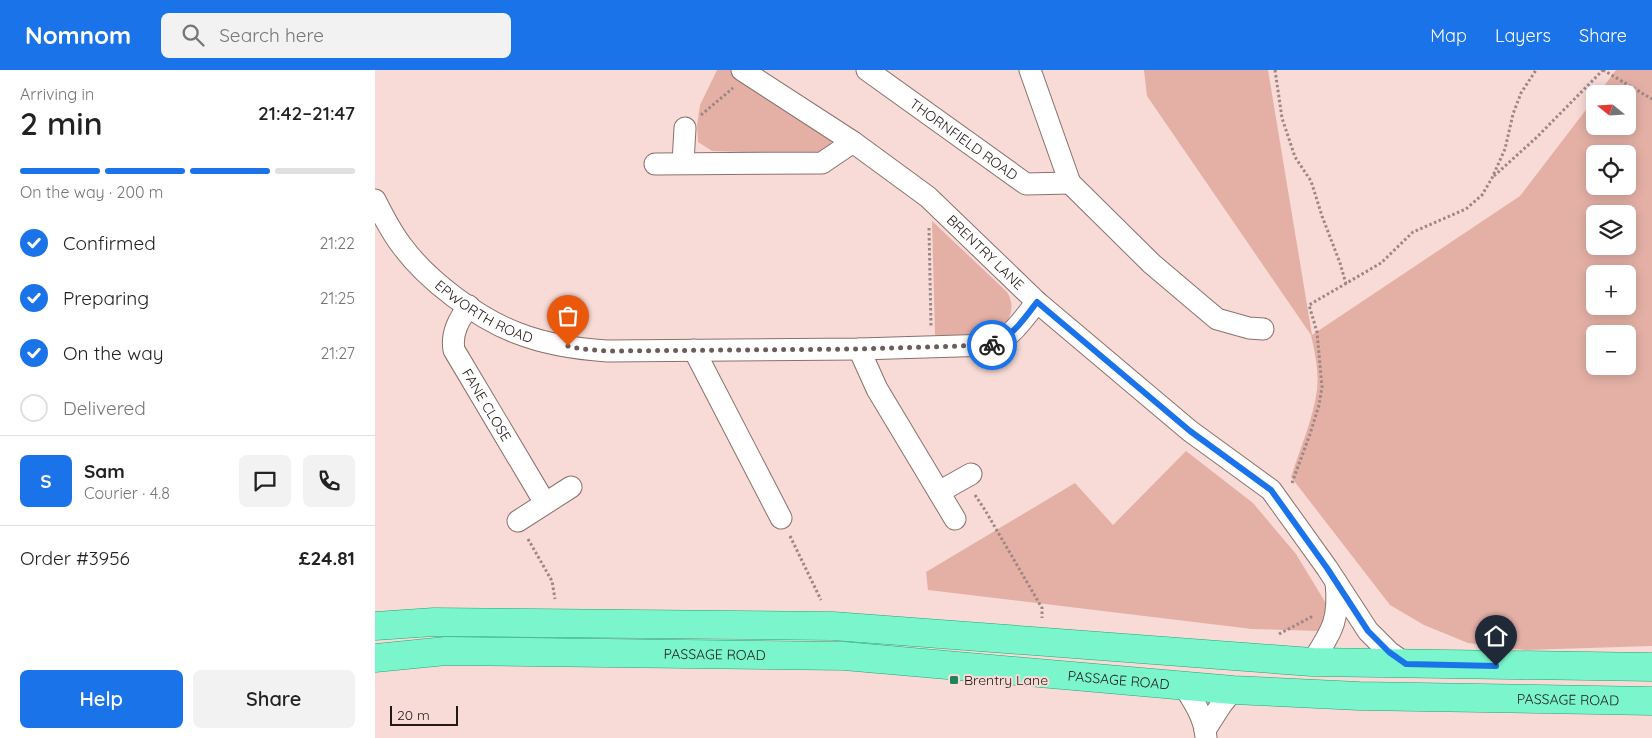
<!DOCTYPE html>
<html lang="en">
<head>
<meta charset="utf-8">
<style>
  body { margin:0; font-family:Quicksand,sans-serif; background:#f2f2f2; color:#222; height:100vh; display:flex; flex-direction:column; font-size:19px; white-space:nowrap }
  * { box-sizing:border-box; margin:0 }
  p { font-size:16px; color:#767676 }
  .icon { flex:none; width:28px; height:28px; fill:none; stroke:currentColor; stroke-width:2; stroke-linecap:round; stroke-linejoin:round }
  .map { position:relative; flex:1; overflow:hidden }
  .drawer { display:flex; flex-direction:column; background:#fff; width:375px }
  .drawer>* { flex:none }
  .needle { width:32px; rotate:288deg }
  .tools { position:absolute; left:1211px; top:15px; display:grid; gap:10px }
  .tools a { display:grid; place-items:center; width:50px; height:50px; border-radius:8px; background:#fff; box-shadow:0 2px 12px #0003; font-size:25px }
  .scale { position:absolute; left:15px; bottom:12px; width:68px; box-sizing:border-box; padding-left:5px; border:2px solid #221816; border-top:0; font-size:14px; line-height:18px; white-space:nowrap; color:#221816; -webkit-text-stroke:4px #f8dbd6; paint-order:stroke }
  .pin { position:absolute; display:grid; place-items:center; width:42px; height:42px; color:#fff; margin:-51px -21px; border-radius:50% 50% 50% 0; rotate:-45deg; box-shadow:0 0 5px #0007 }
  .pin .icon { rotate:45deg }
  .courier { position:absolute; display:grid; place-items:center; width:50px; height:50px; margin:-25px; border:4px solid #1a73e8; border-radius:50%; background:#fff; color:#222; box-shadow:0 1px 6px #0007 }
  .head em { font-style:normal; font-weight:600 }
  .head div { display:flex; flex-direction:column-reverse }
  .head { display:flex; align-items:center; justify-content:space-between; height:85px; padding:0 20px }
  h1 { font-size:32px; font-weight:600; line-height:38px }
  .bar { display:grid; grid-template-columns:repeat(4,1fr); gap:8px 5px; align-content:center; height:60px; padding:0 20px }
  .bar i { height:6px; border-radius:4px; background:#e0e0e0 }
  .bar .selected { background:#1a73e8 }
  .bar p { grid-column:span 4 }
  .line { display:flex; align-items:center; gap:12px; padding:0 20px; border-top:1px solid #e0e0e0 }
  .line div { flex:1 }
  .round { display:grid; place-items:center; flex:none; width:52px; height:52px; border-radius:8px; background:#f2f2f2 }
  ol { padding:0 20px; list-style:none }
  li { display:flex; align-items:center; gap:15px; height:55px }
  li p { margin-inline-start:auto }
  li .icon { padding:5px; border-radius:50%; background:#1a73e8; color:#fff; stroke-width:4 }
  li:last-child { color:#767676 }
  li i { width:28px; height:28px; border:2px solid #e0e0e0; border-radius:50% }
  .action { display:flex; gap:10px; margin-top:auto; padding:10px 20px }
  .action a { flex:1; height:58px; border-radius:8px; background:#1a73e8; color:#fff; font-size:20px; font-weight:600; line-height:58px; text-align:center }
  .action a+a { background:#f2f2f2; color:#222 }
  header { display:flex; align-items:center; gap:30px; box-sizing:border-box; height:70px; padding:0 25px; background:#1a73e8; color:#fff }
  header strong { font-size:24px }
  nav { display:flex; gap:28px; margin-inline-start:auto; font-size:18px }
  .search { width:350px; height:45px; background:#f2f2f2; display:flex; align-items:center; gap:12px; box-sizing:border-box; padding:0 18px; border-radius:8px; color:#767676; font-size:19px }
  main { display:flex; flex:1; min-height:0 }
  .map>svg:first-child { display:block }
</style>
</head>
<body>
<header>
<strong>Nomnom</strong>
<div class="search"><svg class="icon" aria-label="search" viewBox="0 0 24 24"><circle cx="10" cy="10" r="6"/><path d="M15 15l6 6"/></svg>Search here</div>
<nav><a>Map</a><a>Layers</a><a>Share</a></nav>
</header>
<main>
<section class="drawer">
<div class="head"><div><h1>2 min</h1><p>Arriving in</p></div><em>21:42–21:47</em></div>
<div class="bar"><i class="selected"></i><i class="selected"></i><i class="selected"></i><i></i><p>On the way · 200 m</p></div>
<ol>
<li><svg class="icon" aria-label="check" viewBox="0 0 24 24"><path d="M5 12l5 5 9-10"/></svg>Confirmed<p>21:22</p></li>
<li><svg class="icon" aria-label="check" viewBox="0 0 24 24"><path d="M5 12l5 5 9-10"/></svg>Preparing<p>21:25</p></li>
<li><svg class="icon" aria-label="check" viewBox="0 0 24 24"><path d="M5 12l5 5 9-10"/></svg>On the way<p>21:27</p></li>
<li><i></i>Delivered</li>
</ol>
<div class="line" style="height:90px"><b class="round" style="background:#1a73e8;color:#fff">S</b><div><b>Sam</b><p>Courier · 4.8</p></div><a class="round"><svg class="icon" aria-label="chat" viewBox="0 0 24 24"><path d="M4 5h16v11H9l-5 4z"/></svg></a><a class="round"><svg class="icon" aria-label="phone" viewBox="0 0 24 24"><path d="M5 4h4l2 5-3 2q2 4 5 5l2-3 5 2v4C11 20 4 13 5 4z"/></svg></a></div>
<div class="line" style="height:65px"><div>Order #3956</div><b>£24.81</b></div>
<div class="action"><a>Help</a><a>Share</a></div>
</section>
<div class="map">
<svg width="1277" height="668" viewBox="0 0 1277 668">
  <rect width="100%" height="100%" fill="#f8dbd6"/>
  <!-- green -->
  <path fill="#e4b0a6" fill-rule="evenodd" d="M342,0h14l100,66v9l-8,10 -111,-4 -14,-9 -1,-16 3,-21z
    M769,0h124l44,265 208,-139 75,-98v28h32v-32h-29l18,-24h36v576l-128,4 -56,-7 -44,-18 -34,-20 -99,-128c9,-28 22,-58 26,-87 2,-19 -2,-37 -6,-55l-164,-239zM1220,84h32v32h-32zM1220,144h32v32h-32zM1220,204h32v32h-32zM1220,264h32v32h-32z
    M557,151l75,71c5,8 6,17 2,26 -3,6 -6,11 -12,14 -11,6 -48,3 -62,3z
    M811,381l67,52 43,51 34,56 -11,21 -67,-2 -324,-39 -2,-18 149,-89 38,42z"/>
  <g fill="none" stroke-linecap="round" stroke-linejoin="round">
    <defs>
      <g id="minor">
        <path id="s1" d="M367,0l111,72 75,55 109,105 153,129 81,59 56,78 41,63 21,21 17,12"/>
        <path id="s2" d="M492,0l159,114 44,-1"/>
        <path d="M655,0l40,113 82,81 65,55 32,9 14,1"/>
        <path d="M308,93l2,-35"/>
        <path d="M280,94l167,-1 31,-21"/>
        <path id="s3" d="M0,130c8,16 16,32 27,46 25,34 75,72 115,87 28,11 60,16 90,18l252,-2 133,-4c21,-9 31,-26 45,-43"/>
        <path id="s4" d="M94,236c-10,13 -18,27 -15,44l91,153"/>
        <path d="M484,279l18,40 78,130"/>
        <path d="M319,280l87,168"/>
        <path d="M564,422l32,-18"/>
        <path d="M143,451l53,-34"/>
        <path d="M937,592c20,-31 28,-42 24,-80"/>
        <path d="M809,616c10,16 21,32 22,52"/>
        <path d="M830,660l16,-25 12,-15"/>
      </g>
      <g id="primary">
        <path d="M0,556l59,-4 399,4 479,36 340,5"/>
        <path id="s5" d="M0,588l71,-7 398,5 389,34 126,6 293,5"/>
      </g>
    </defs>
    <!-- minor casing -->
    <use href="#minor" stroke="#8b716c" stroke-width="23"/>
    <!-- primary casing -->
    <use href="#primary" stroke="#23a476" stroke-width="29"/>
    <!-- path -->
    <path stroke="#9c8783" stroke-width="3" stroke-dasharray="2.5 2.5" stroke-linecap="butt" d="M900,0l7,48 13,39 16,24 11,35 18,47 6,21
      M1228,0l49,29
      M326,45l32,-27
      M1119,106l43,-39 66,-67
      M554,158l2,99
      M917,413l18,-49 9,-29 3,-18 -5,-55 -8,-27 72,-42 32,-31 53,-23 16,-14 10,-17 13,-29 8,-35 8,-21 15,-23
      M600,425l10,15 57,98v10
      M415,466l31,64
      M153,469l24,42 3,18
      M904,564l34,-18"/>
    <!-- minor -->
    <use href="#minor" stroke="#fff" stroke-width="21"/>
    <!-- primary -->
    <use href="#primary" stroke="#7bf6cc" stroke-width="28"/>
  </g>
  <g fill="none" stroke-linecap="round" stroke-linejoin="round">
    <!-- done -->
    <path stroke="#6d5c59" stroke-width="5" stroke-dasharray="0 9" d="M193,276l14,3 25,2 252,-2 133,-4"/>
    <!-- route -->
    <path stroke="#1a73e8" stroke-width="6" d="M617,275c21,-9 32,-26 45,-43l153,129 81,59 56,78 41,63 21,21 17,12 90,2"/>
  </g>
  <!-- markers -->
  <rect fill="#1f845e" stroke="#f8dbd6" stroke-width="2" x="574" y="605" width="10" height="10" rx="2.5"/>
  <g text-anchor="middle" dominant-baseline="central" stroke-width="4" stroke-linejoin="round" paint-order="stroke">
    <!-- street labels -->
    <g font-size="14" fill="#221816" stroke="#f8dbd6">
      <text stroke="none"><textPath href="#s2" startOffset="119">THORNFIELD ROAD</textPath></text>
      <text stroke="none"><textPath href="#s1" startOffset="305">BRENTRY LANE</textPath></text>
      <text stroke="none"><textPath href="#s3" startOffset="160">EPWORTH ROAD</textPath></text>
      <text stroke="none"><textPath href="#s4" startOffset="112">FANE CLOSE</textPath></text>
      <text stroke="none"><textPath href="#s5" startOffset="340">PASSAGE ROAD</textPath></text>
      <text stroke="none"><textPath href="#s5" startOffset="745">PASSAGE ROAD</textPath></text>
      <text stroke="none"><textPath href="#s5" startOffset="1195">PASSAGE ROAD</textPath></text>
    </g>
    <!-- poi labels -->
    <g font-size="14" fill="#221816" stroke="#f8dbd6" text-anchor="start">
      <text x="589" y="610">Brentry Lane</text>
    </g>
  </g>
</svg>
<div class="tools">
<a><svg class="needle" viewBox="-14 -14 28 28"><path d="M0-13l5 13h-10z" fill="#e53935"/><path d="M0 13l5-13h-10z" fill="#767676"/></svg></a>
<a><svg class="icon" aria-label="locate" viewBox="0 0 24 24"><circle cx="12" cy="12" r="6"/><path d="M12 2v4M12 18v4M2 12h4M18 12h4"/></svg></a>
<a><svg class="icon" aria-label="layers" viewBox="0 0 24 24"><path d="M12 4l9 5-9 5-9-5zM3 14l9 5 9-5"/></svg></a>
<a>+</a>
<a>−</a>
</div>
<div class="scale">20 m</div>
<div class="pin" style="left:193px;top:276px;background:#ea580c"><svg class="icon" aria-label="bag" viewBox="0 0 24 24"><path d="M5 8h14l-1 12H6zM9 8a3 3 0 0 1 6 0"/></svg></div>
<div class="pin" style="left:1121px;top:596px;background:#1f2937"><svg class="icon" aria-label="home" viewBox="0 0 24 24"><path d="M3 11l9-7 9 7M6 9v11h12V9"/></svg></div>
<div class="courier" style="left:617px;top:275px"><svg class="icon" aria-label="bike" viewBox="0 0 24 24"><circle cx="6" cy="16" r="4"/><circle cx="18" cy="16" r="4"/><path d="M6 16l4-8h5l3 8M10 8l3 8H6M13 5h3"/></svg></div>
</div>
</main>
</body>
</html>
